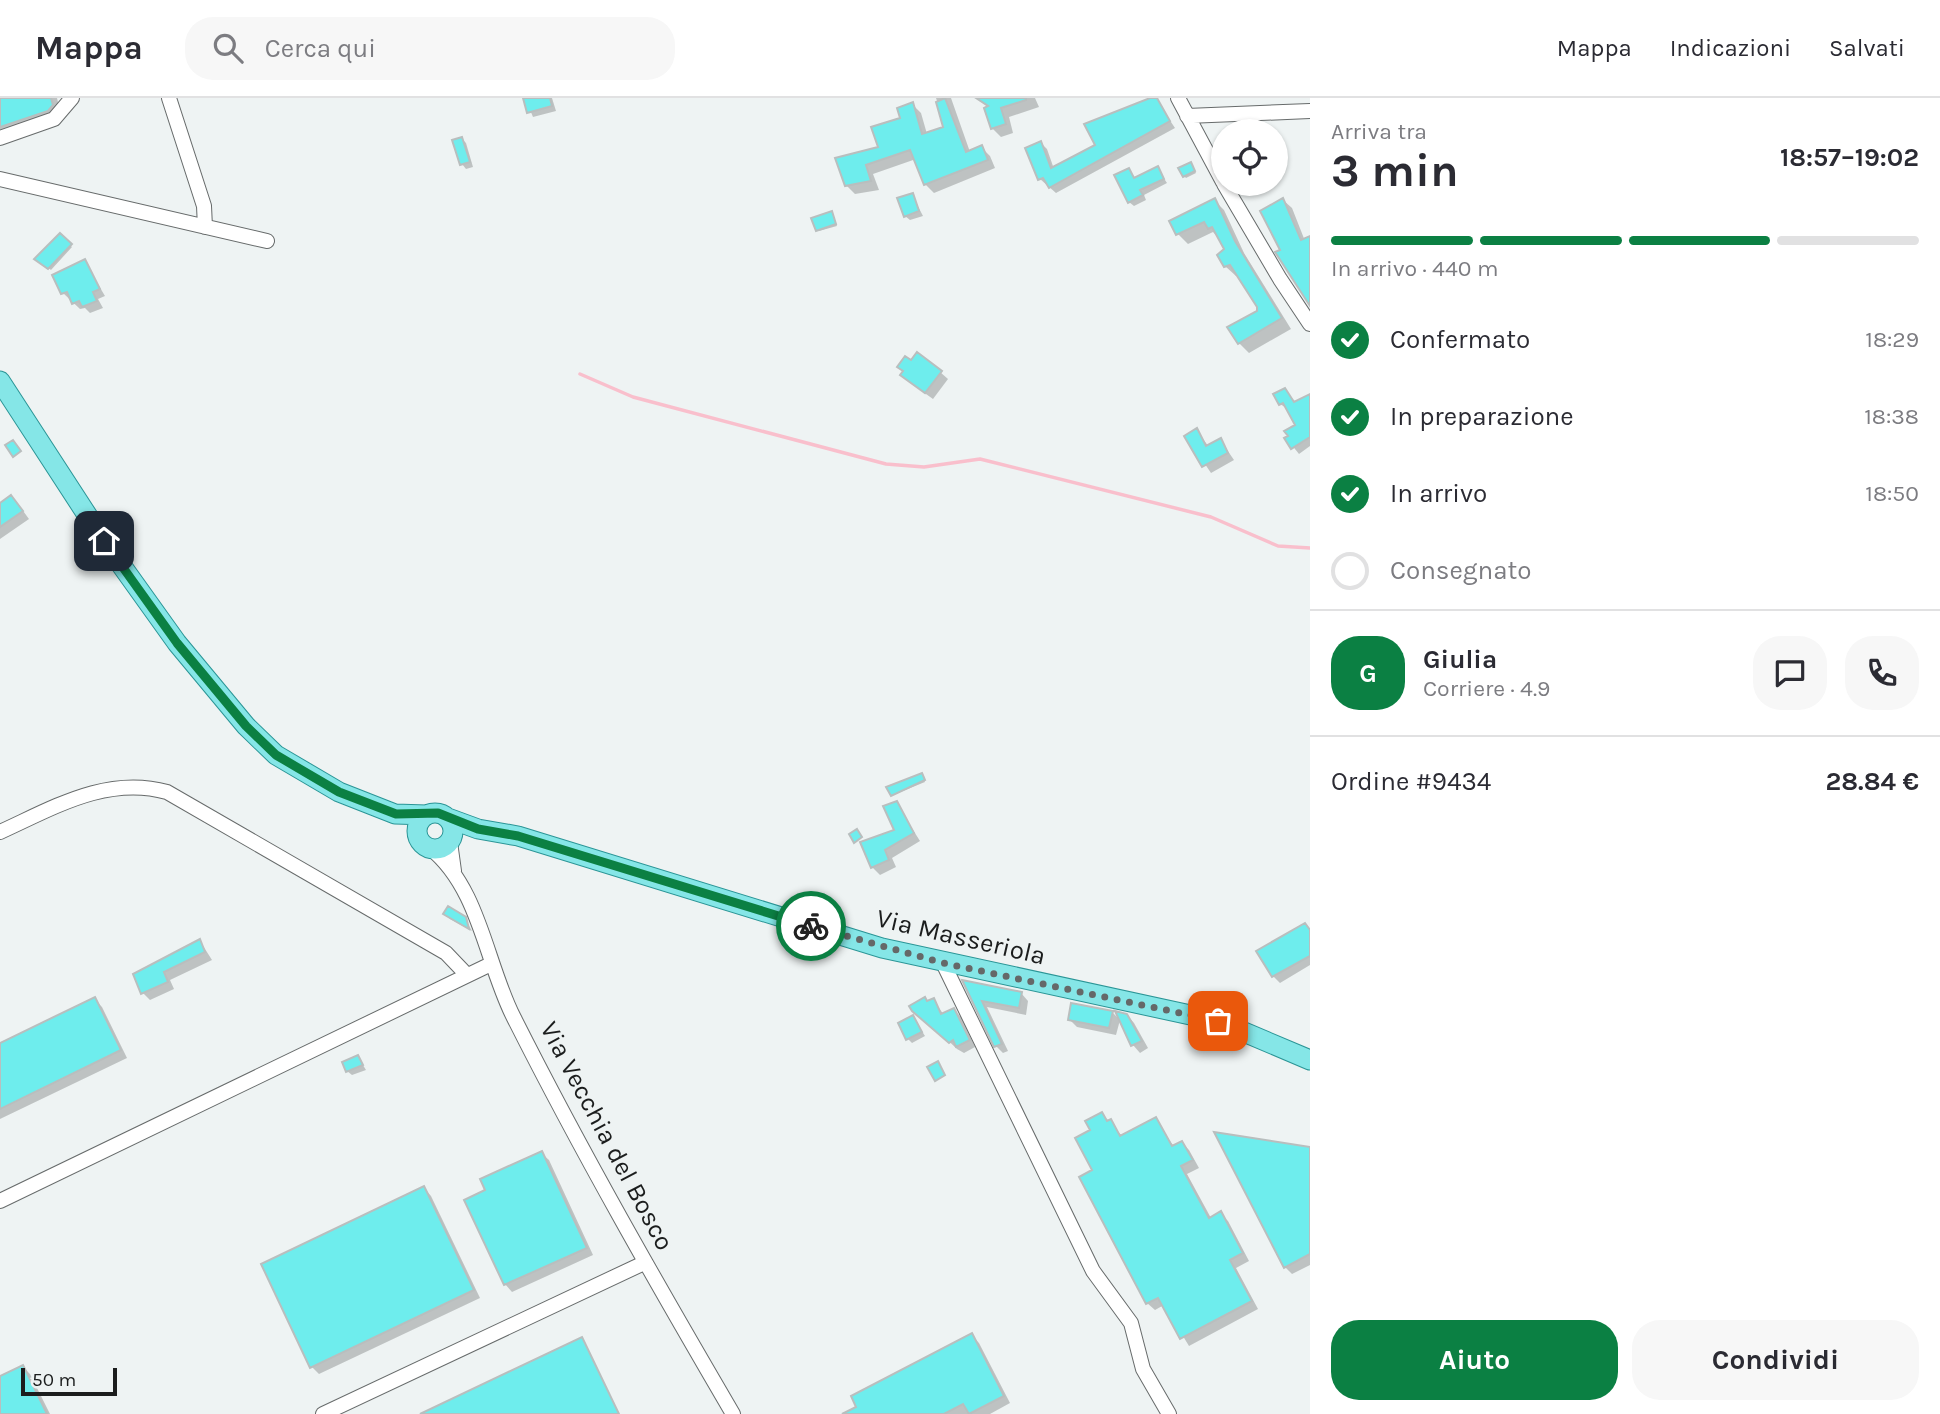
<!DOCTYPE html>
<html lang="it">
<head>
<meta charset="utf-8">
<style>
  body { margin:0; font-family:Karla,sans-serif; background:#f7f7f7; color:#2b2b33; height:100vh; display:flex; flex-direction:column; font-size:26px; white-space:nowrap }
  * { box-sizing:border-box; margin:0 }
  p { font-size:23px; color:#7c7c81 }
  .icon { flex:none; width:38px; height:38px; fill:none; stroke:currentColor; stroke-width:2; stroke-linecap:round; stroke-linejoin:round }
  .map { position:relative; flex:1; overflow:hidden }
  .panel { display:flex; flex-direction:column; background:#fff; width:630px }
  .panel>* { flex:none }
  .fabs { position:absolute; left:1211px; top:21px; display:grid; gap:14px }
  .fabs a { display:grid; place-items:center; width:77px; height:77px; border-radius:50%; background:#fff; box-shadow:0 2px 5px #0004; font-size:35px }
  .scale { position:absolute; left:21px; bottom:18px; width:96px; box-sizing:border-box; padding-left:7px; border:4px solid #1b1d1d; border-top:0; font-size:19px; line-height:24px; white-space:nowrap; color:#1b1d1d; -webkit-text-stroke:5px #eef3f3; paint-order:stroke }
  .pin { position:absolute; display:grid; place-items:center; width:60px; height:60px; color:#fff; margin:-30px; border-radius:14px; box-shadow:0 4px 10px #0006 }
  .courier { position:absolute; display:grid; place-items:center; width:70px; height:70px; margin:-35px; border:5px solid #0b8043; border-radius:50%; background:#fff; color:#222; box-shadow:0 2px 9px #0007 }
  .summary em { font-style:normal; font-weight:700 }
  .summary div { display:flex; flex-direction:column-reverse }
  .summary { display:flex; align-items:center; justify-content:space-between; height:119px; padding:0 21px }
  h1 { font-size:46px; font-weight:700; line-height:52px }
  .bar { display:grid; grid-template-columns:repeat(4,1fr); gap:10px 7px; align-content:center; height:84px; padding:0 21px }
  .bar i { height:9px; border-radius:5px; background:#e1e1e2 }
  .bar .on { background:#0b8043 }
  .bar p { grid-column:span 4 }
  .line { display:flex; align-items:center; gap:18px; padding:0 21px; border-top:2px solid #e1e1e2 }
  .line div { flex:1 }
  .round { display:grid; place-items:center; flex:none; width:74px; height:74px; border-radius:28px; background:#f7f7f7 }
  ol { padding:0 21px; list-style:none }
  li { display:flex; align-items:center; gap:21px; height:77px }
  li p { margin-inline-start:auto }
  li .icon { padding:7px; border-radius:50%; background:#0b8043; color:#fff; stroke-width:4 }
  li:last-child { color:#7c7c81 }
  li i { width:38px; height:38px; border:4px solid #e1e1e2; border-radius:50% }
  .button { display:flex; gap:14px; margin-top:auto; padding:14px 21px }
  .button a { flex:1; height:80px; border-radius:28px; background:#0b8043; color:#fff; font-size:28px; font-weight:700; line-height:80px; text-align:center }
  .button a+a { background:#f7f7f7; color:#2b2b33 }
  header { display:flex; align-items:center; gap:42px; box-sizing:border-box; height:98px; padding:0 35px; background:#fff; border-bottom:2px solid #e1e1e2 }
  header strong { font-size:33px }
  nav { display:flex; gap:38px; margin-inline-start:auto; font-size:24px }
  .search { width:490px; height:63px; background:#f7f7f7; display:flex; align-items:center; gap:18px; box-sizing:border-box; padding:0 24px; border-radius:28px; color:#7c7c81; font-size:26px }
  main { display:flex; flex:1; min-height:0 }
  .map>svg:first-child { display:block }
</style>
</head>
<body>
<header>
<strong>Mappa</strong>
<div class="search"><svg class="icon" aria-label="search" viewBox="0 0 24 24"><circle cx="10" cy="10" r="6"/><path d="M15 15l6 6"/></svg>Cerca qui</div>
<nav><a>Mappa</a><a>Indicazioni</a><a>Salvati</a></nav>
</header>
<main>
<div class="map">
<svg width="1310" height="1316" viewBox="0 0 1310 1316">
  <rect width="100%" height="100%" fill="#eef3f3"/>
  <!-- shadow -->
  <path fill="#0003" d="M0,0h57l4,17 -61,22z
    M525,0h27l4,13 -23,6z
    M936,0h15l19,54 11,-5 9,9 5,12 -61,25 -9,-9 -9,-25 -43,15 6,16 -24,4 -9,-9 34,-36 32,-45 9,9 6,21 19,-6z
    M977,0h58l4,9 -30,10 4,16 -12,4 -9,-9 -3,-20z
    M1155,0l20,30 -119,65 -16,-14 1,-36 6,6 7,20 43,-24z
    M462,41l4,4 7,24 -7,2 -4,-5z
    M1192,67l4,8 -10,5 -2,-2z
    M1157,70l10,15 -23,12 2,5 -12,6 -5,-4v-32l7,9z
    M912,97l11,21 -13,4 -5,-4z
    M1214,102l10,10 20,43 47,76 -42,24 -10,-10 20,-37 -21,-31 -2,1 -11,-10 1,-16 -7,-12 -6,-6 -25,12 -10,-10z
    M1283,102l9,8 13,33 5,-3v65l-26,-40z
    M833,117l4,11 -18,5 -2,-1z
    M60,138l12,11 -21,23 -14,-11z
    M84,163l21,35 -7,3 5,9 -13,5 -5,-5 -5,1 -17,-16z
    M940,274l8,7 -15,20 -24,-17z
    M1285,292l11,13 14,-7v50l-11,8 -12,-15 11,-13 -10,-17 -8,-5z
    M1196,332l13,17 12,-6 13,19 -23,13 -25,-37z
    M18,406l11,15 -29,20v-34z
    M923,679l2,5 -32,13z
    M896,705l24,38 -28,17 4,9 -16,8 -8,-8 25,-36z
    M445,816l20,5 7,12 -22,-12z
    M1305,827l5,5v35l-30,18 -7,-7z
    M200,843l12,19 -42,20 4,9 -24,11 -7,-7 -8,-18z
    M965,884l56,11 7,8 -2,14 -39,-8 21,44 -5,2 -7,-7z
    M94,901l8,8 25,51 -127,61v-74z
    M933,902l11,15 10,-5 7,7 14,30 -11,6 -7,-4 -45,-43z
    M1112,914l8,8 -4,15 -39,-8 -7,-7z
    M1118,916l9,1 7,8 14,25 -8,5 -7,-8z
    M913,919l12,19 -13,7 -4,-4z
    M358,959l8,13 -14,5 -5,-4z
    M1102,1016l20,22 33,-17 19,28 8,-4 7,7 10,18 -12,6 24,44 9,-4 8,7 21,40 -13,7 22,41 -69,37 -25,-41 -9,5 -8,-7 -52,-132 -3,-40z
    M1217,1036l93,15v116l-18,9 -7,-7z
    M541,1055l8,7 44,95 -81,37 -7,-8 -17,-93z
    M424,1090l7,8 49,102 -161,76 -7,-7z
    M971,1237l8,8 31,60 -20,11h-144z
    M23,1269l7,7 20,40h-50v-36z"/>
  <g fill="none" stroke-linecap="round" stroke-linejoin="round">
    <!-- stream -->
    <path stroke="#f9bfcc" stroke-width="3.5" d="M580,276l53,23 253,67 38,3 56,-8 231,58 67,29 32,2"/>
  </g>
  <!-- building -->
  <path fill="#6eeded" stroke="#b9bebe" stroke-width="2" d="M0,0h51l2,7 -5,6 -48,16z
    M523,0h27l2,8 -25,7z
    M945,0l21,54 16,-7 6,15 -64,25 -14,-35 -44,15 5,16 -26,5 -10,-28 43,-11 -7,-20 29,-9 -3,-10 16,-6 9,32 21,-7 -7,-25z
    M976,0h50v2l-25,8 5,16 -15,5 -7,-21 4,-2z
    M1150,0h7l13,23 -121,67 -6,-10 -5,2 -13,-32 16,-7 10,27 44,-23 -11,-21z
    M462,39l8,25 -10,3 -8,-25z
    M1191,64l4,9 -12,6 -5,-9z
    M1158,68l6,13 -24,11 3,5 -15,8 -14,-28 15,-7 5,10z
    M913,95l6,18 -15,6 -7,-19z
    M1215,100l20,43 47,77 -44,26 -11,-17 30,-16v-4l-27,-42 -6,2 -7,-12 7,-6 -12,-22 -4,2 -4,-7 -28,13 -7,-14z
    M1283,100l18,42 9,-4v70l-35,-54 5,-2 -20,-39z
    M832,113l4,13 -20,7 -5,-13z
    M60,135l12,11 -24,25 -14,-10z
    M85,161l15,30 -7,3 4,9 -15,6 -3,-6 -7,3 -5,-12 -6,2 -9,-19z
    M917,254l25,19 -17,22 -25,-18 3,-4 -6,-4 8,-11 6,4z
    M1285,290l9,14 16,-8v43l-19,12 -7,-11 4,-2 -4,-5 11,-6 -12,-22 -4,2 -6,-11z
    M1197,330l9,18 15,-8 7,15 -26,14 -18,-31z
    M13,342l8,11 -8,6 -8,-12z
    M11,397l12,16 -23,16v-24z
    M922,675l3,7 -34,16 -5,-9z
    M897,703l17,32 -29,17 4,10 -18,8 -11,-26 34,-12 -11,-24z
    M857,731l5,8 -8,6 -5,-9z
    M448,808l18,11 3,12 -26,-15z
    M1305,825l5,7v26l-38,21 -16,-26z
    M200,841l5,13 -41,20 4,10 -27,12 -8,-20z
    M962,882l60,12 -3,16 -37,-7 20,43 -8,3z
    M95,899l26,53 -121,59v-66z
    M925,899l2,4 7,-3 7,16 13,-6 16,32 -14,7 -3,-7 -4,3 -37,-32 -3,-5z
    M1071,905l42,8 -4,17 -41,-8z
    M1115,913l12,3 15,27 -11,5z
    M913,917l9,17 -16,8 -8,-17z
    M358,957l5,10 -17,7 -4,-10z
    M938,963l7,14 -10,6 -8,-14z
    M1102,1014l5,9 4,-2 9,17 36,-19 16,29 10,-5 11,19 -12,6 28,52 12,-7 22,42 -13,7 22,41 -72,38 -22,-41 -12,6 -67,-127 13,-7 -17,-32 15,-8 -5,-9z
    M1214,1034l96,15v107l-26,14z
    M542,1053l45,97 -83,37 -40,-85 21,-10 -5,-11z
    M424,1088l50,104 -164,78 -49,-104z
    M972,1235l32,63 -35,18 -6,-10 -19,10h-102l14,-7 -5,-11z
    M582,1239l37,77h-199z
    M23,1267l24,49h-47v-38z"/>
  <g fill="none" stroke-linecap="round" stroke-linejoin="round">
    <defs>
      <path id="minor" d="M169,0l35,108 1,21
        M1178,0l45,84
        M1187,18l123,-5
        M0,40l54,-19 18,-21
        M0,81l267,62
        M1224,86l56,95 30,45
        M0,734c53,-24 107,-57 167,-40l279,161 21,22
        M450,744l4,29
        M430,750c50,40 56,116 84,170 68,135 143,266 219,396
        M943,865l150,308 38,52 12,46 26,45
        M0,1103l491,-237
        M323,1316l321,-151"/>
      <path id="major" d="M0,283l104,160 73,102 69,83 30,29 63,37 56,22 32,1
        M417 733a18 18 0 1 1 36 0a18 18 0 1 1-36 0Z
        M448,720l30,11 40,7 364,112 336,73 92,39"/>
    </defs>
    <!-- minor casing -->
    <use href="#minor" stroke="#676b6b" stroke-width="16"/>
    <!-- major casing -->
    <use href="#major" stroke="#2b9596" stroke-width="21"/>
    <!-- minor -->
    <use href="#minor" stroke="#fff" stroke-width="14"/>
    <!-- major -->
    <use href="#major" stroke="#85e6e7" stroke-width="19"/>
  </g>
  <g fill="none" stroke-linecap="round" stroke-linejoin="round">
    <!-- done -->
    <path stroke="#656868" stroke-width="7" stroke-dasharray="0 12.6" d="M811,828l132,37 275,58"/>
    <!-- route -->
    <path stroke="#0b8043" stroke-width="9" d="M104,443l73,102 69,83 30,29 63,37 57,22 42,-1 40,16 40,7 293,90"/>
  </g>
  <g text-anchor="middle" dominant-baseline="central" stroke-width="6" stroke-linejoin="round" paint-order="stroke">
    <!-- street labels -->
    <g font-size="26" fill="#1b1d1d" stroke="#eef3f3">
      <text transform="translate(961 839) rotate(13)">Via Masseriola</text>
      <text transform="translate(607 1038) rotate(62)">Via Vecchia del Bosco</text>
    </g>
  </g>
</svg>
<div class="fabs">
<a><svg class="icon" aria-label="locate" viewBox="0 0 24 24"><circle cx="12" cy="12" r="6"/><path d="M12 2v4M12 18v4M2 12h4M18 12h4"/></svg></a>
</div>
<div class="scale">50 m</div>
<div class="pin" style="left:1218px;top:923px;background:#ea580c"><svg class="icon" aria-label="bag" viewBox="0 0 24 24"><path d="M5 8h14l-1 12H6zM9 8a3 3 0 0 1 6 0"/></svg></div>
<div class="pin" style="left:104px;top:443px;background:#1f2937"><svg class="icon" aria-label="home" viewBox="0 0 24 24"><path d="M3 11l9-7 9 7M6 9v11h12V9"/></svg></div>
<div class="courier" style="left:811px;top:828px"><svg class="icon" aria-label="bike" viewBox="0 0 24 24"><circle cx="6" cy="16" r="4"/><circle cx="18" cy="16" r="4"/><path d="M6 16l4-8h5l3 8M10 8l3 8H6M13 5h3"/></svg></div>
</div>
<section class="panel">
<div class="summary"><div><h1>3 min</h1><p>Arriva tra</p></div><em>18:57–19:02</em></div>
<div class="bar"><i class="on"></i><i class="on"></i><i class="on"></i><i></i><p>In arrivo · 440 m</p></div>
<ol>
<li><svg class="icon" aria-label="check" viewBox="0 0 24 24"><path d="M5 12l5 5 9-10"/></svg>Confermato<p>18:29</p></li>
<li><svg class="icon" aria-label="check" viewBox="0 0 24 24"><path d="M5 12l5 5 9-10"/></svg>In preparazione<p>18:38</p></li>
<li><svg class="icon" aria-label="check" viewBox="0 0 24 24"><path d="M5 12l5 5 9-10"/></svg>In arrivo<p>18:50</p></li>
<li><i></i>Consegnato</li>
</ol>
<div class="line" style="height:126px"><b class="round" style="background:#0b8043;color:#fff">G</b><div><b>Giulia</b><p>Corriere · 4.9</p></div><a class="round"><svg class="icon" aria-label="chat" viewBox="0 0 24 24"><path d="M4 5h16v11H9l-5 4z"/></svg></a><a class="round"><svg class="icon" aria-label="phone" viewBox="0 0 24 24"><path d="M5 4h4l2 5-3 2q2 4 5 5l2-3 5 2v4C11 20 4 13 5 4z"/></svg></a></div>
<div class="line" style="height:91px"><div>Ordine #9434</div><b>28.84 €</b></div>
<div class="button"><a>Aiuto</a><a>Condividi</a></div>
</section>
</main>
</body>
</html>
